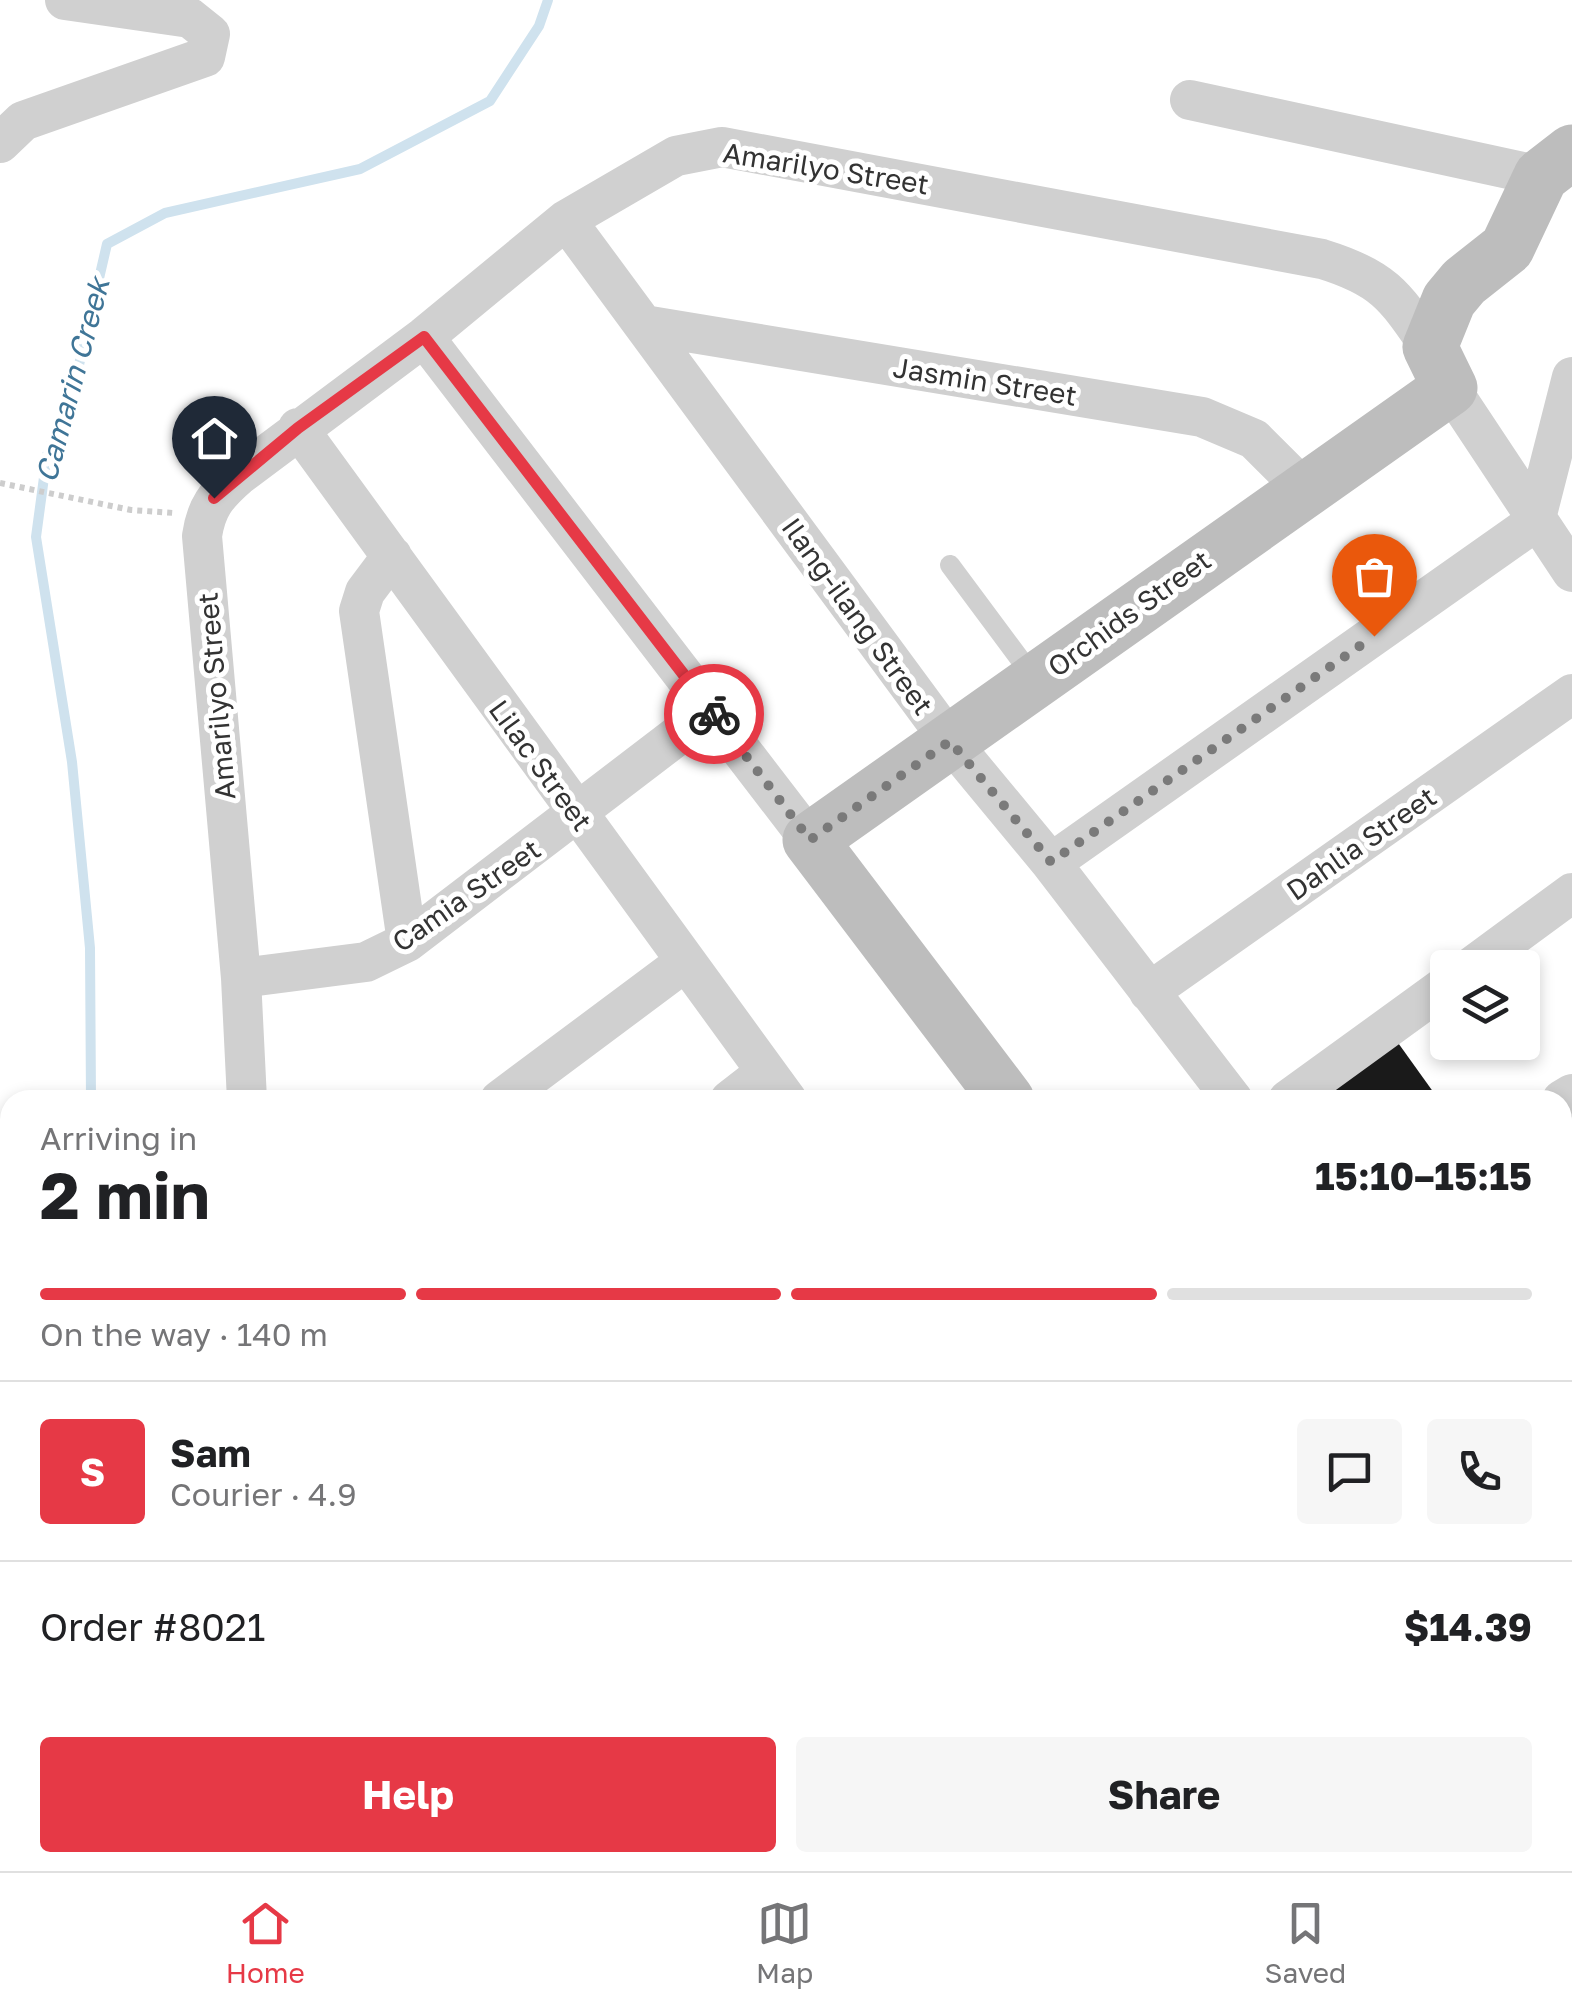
<!DOCTYPE html>
<html lang="en">
<head>
<meta charset="utf-8">
<style>
  body { margin:0; font-family:"Golos Text",sans-serif; background:#f6f6f6; color:#202124; height:100vh; display:flex; flex-direction:column; font-size:38px; white-space:nowrap }
  * { box-sizing:border-box; margin:0 }
  p { font-size:32px; color:#757577 }
  .icon { flex:none; width:55px; height:55px; fill:none; stroke:currentColor; stroke-width:2; stroke-linecap:round; stroke-linejoin:round }
  .map { position:relative; flex:1; overflow:hidden }
  .panel { position:absolute; left:0px; top:1090px; width:1572px; height:782px; display:flex; flex-direction:column; background:#fff; border-radius:30px 30px 0 0; box-shadow:0 5px 15px #0003 }
  .panel>* { flex:none }
  .fabs { position:absolute; left:1430px; top:950px; display:grid; gap:20px }
  .fabs a { display:grid; place-items:center; width:110px; height:110px; border-radius:10px; background:#fff; box-shadow:0 5px 15px #0003; font-size:50px }
  .pin { position:absolute; display:grid; place-items:center; width:85px; height:85px; color:#fff; margin:-102px -42px; border-radius:50% 50% 50% 0; rotate:-45deg; box-shadow:0 0 10px #0007 }
  .pin .icon { rotate:45deg }
  .courier { position:absolute; display:grid; place-items:center; width:100px; height:100px; margin:-50px; border:8px solid #e63946; border-radius:50%; background:#fff; color:#222; box-shadow:0 2px 12px #0007 }
  .overview em { font-style:normal; font-weight:700 }
  .overview div { display:flex; flex-direction:column-reverse }
  .overview { display:flex; align-items:center; justify-content:space-between; height:170px; padding:0 40px }
  h1 { font-size:65px; font-weight:700; line-height:75px }
  .bar { display:grid; grid-template-columns:repeat(4,1fr); gap:15px 10px; align-content:center; height:120px; padding:0 40px }
  .bar i { height:12px; border-radius:8px; background:#e0e0e0 }
  .bar .selected { background:#e63946 }
  .bar p { grid-column:span 4 }
  .line { display:flex; align-items:center; gap:25px; padding:0 40px; border-top:2px solid #e0e0e0 }
  .line div { flex:1 }
  .round { display:grid; place-items:center; flex:none; width:105px; height:105px; border-radius:10px; background:#f6f6f6 }
  .button { display:flex; gap:20px; margin-top:auto; padding:20px 40px }
  .button a { flex:1; height:115px; border-radius:10px; background:#e63946; color:#fff; font-size:40px; font-weight:700; line-height:115px; text-align:center }
  .button a+a { background:#f6f6f6; color:#202124 }
  .dock { display:flex; justify-content:space-around; align-items:center; height:140px; border-top:2px solid #e0e0e0; background:#fff; font-size:28px; color:#757577 }
  .dock a { display:grid; justify-items:center; gap:5px }
  .dock .selected { color:#e63946 }
  .map>svg:first-child { display:block }
</style>
</head>
<body>
<div class="map">
<svg width="1572" height="1871" viewBox="0 0 1572 1871">
  <rect width="100%" height="100%" fill="#fff"/>
  <g fill="none" stroke-linecap="round" stroke-linejoin="round">
    <!-- stream -->
    <path stroke="#cfe2ee" stroke-width="10" d="M91,1100l-1,-152 -18,-186 -36,-225 11,-82 28,-73 32,-138 58,-31 195,-44 130,-68 49,-75 9,-26
      M330,1862l1,9
      M1337,1862l3,9"/>
  </g>
  <!-- building -->
  <path fill="#1a1a1a" d="M1396,1040l43,60h-127z"/>
  <g fill="none" stroke-linecap="round" stroke-linejoin="round">
    <!-- path -->
    <path stroke="#cdcdcd" stroke-width="6" stroke-dasharray="5 5" stroke-linecap="butt" d="M0,483l131,27 43,3
      M934,1871l26,-9"/>
    <!-- lane -->
    <path stroke="#d0d0d0" stroke-width="20" d="M950,565l84,113"/>
    <!-- street -->
    <path stroke="#d0d0d0" stroke-width="40" d="M1190,100l351,76
      M0,143l23,-22 182,-64 5,-23 -20,-16 -125,-18
      M566,220l384,521 101,122 182,237
      M644,325l558,92 52,22 49,49
      M424,337l386,503
      M1450,388l122,184
      M298,428l489,672
      M392,556l-27,36 -6,19 48,331
      M1051,863l484,-341 37,-145
      M1470,968l102,-75
      M241,978l125,-16 41,-20 304,-232
      M1149,992l423,-298
      M247,1100l-6,-122 -39,-442c4,-28 14,-41 36,-60l186,-139 142,-117 110,-64 46,-9 600,112c62,19 73,37 108,88
      M500,1100l185,-138
      M730,1100l36,-28
      M1288,1100l160,-116
      M1562,1100l10,-6
      M0,1580l10,2
      M1562,1612l10,-7
      M88,1871l1,-9
      M490,1871l13,-9"/>
    <!-- secondary -->
    <path stroke="#bdbdbd" stroke-width="55" d="M1007,1100l-197,-260 640,-452 -20,-41 19,-47 15,-18 43,-34 34,-72 31,-24
      M1562,1831l10,13"/>
  </g>
  <g fill="none" stroke-linecap="round" stroke-linejoin="round">
    <!-- done -->
    <path stroke="#7a7a7a" stroke-width="10" stroke-dasharray="0 18" d="M714,714l96,126 140,-99 101,121 323,-226"/>
    <!-- route -->
    <path stroke="#e63946" stroke-width="12" d="M214,498l84,-70 126,-91 290,377"/>
  </g>
  <g text-anchor="middle" dominant-baseline="central" stroke-width="10" stroke-linejoin="round" paint-order="stroke">
    <!-- street labels -->
    <g font-size="28" fill="#333" stroke="#fff">
      <text transform="translate(826 168) rotate(9)">Amarilyo Street</text>
      <text transform="translate(985 381) rotate(9)">Jasmin Street</text>
      <text transform="translate(1129 613) rotate(-36)">Orchids Street</text>
      <text transform="translate(858 616) rotate(54)">Ilang-ilang Street</text>
      <text transform="translate(216 696) rotate(-95)">Amarilyo Street</text>
      <text transform="translate(541 765) rotate(54)">Lilac Street</text>
      <text transform="translate(1361 843) rotate(-35)">Dahlia Street</text>
      <text transform="translate(466 895) rotate(-35)">Camia Street</text>
    </g>
    <!-- water labels -->
    <g font-size="30" font-style="italic" fill="#3f7597" stroke="#fff">
      <text transform="translate(72 380) rotate(-75)">Camarin Creek</text>
    </g>
  </g>
</svg>
<div class="fabs">
<a><svg class="icon" aria-label="layers" viewBox="0 0 24 24"><path d="M12 4l9 5-9 5-9-5zM3 14l9 5 9-5"/></svg></a>
</div>
<div class="pin" style="left:1374px;top:636px;background:#ea580c"><svg class="icon" aria-label="bag" viewBox="0 0 24 24"><path d="M5 8h14l-1 12H6zM9 8a3 3 0 0 1 6 0"/></svg></div>
<div class="pin" style="left:214px;top:498px;background:#1f2937"><svg class="icon" aria-label="home" viewBox="0 0 24 24"><path d="M3 11l9-7 9 7M6 9v11h12V9"/></svg></div>
<div class="courier" style="left:714px;top:714px"><svg class="icon" aria-label="bike" viewBox="0 0 24 24"><circle cx="6" cy="16" r="4"/><circle cx="18" cy="16" r="4"/><path d="M6 16l4-8h5l3 8M10 8l3 8H6M13 5h3"/></svg></div>
<section class="panel">
<div class="overview"><div><h1>2 min</h1><p>Arriving in</p></div><em>15:10–15:15</em></div>
<div class="bar"><i class="selected"></i><i class="selected"></i><i class="selected"></i><i></i><p>On the way · 140 m</p></div>
<div class="line" style="height:180px"><b class="round" style="background:#e63946;color:#fff">S</b><div><b>Sam</b><p>Courier · 4.9</p></div><a class="round"><svg class="icon" aria-label="chat" viewBox="0 0 24 24"><path d="M4 5h16v11H9l-5 4z"/></svg></a><a class="round"><svg class="icon" aria-label="phone" viewBox="0 0 24 24"><path d="M5 4h4l2 5-3 2q2 4 5 5l2-3 5 2v4C11 20 4 13 5 4z"/></svg></a></div>
<div class="line" style="height:130px"><div>Order #8021</div><b>$14.39</b></div>
<div class="button"><a>Help</a><a>Share</a></div>
</section>
</div>
<nav class="dock">
<a class="selected"><svg class="icon" aria-label="home" viewBox="0 0 24 24"><path d="M3 11l9-7 9 7M6 9v11h12V9"/></svg>Home</a>
<a><svg class="icon" aria-label="map" viewBox="0 0 24 24"><path d="M3 6l6-2 6 2 6-2v14l-6 2-6-2-6 2zM9 4v14M15 6v14"/></svg>Map</a>
<a><svg class="icon" aria-label="saved" viewBox="0 0 24 24"><path d="M7 4h10v16l-5-4-5 4z"/></svg>Saved</a>
</nav>
</body>
</html>
